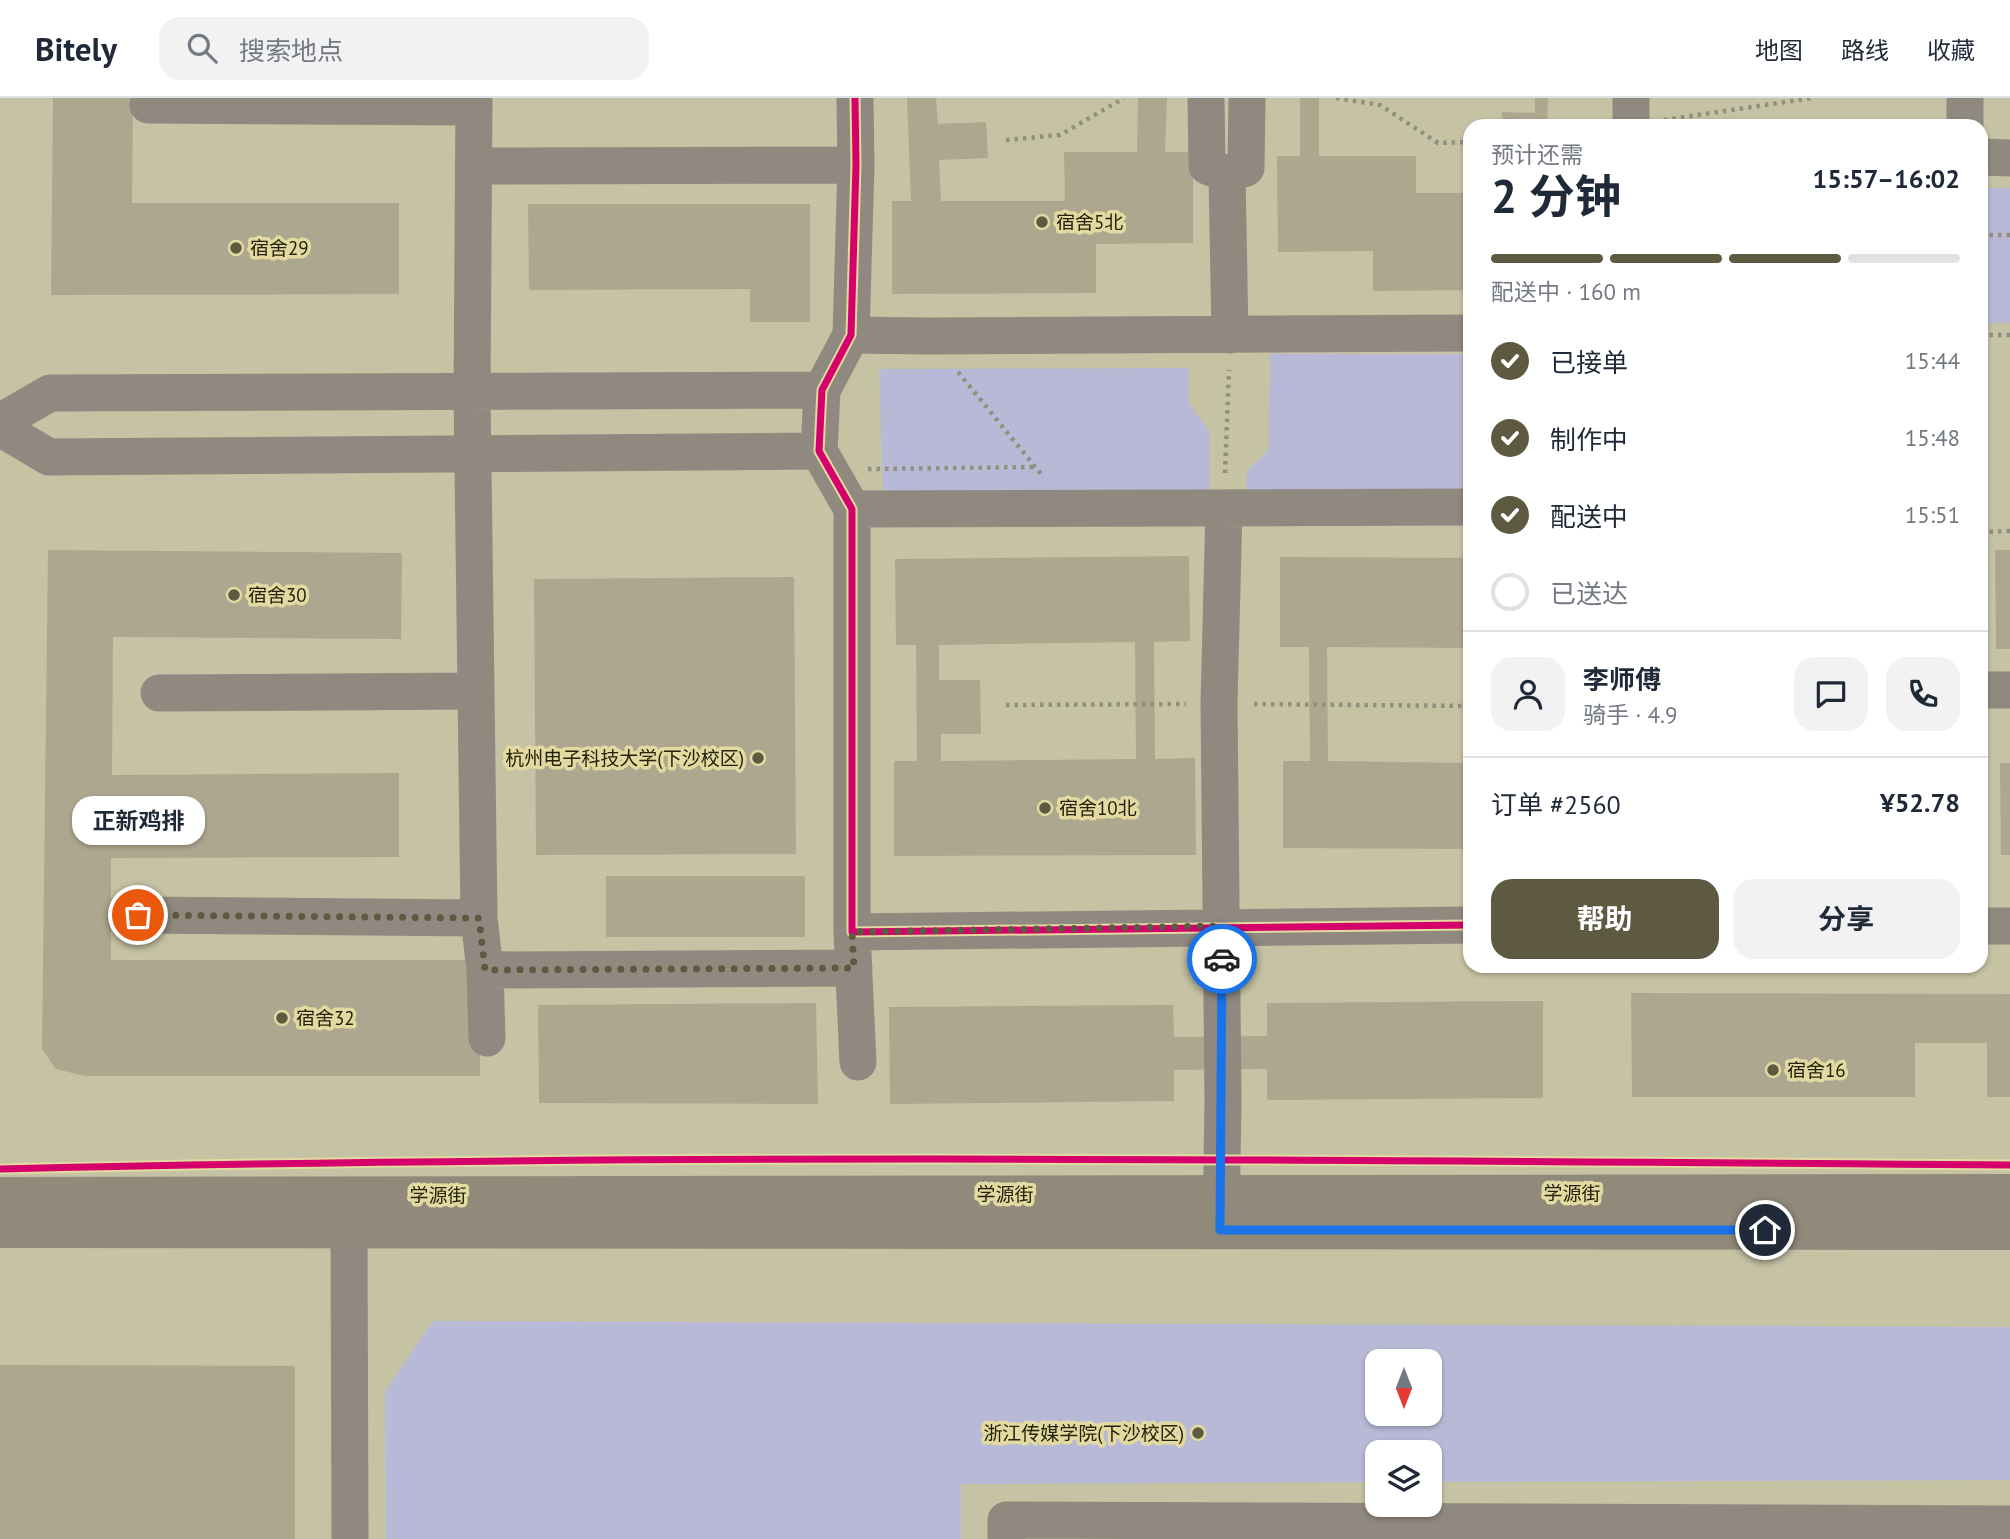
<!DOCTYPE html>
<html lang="zh">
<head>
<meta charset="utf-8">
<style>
  body { margin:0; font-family:"PT Sans","Noto Sans SC",sans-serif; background:#f2f2f3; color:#1f2937; height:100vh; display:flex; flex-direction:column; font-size:26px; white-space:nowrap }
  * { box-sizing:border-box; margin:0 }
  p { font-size:23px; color:#747a83 }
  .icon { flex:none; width:38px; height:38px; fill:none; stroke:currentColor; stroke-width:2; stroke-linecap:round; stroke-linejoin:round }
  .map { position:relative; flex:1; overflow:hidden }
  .drawer { position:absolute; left:1463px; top:21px; width:525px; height:854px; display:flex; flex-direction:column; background:#fff; border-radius:21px; box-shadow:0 2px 5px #0004 }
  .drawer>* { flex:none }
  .needle { width:46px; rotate:180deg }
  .buttons { position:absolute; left:1365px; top:1251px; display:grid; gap:14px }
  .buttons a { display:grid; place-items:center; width:77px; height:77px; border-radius:14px; background:#fff; box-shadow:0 2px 5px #0004; font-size:35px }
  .pin { position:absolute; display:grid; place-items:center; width:60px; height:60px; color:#fff; margin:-30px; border:4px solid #fff; border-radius:50%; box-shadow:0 2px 7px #0007 }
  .courier { position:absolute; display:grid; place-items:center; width:70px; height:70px; margin:-35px; border:5px solid #1a73e8; border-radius:50%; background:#fff; color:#222; box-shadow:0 2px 9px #0007 }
  .bubble { position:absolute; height:49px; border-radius:21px; background:#fff; box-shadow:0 2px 5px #0004; font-size:23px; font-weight:700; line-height:49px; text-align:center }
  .head em { font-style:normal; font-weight:700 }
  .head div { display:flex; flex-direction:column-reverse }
  .head { display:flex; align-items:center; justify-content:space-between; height:119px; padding:0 28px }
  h1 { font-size:46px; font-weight:700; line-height:52px }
  .bar { display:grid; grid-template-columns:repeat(4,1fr); gap:10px 7px; align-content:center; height:84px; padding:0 28px }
  .bar i { height:9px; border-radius:5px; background:#e0e1e3 }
  .bar .selected { background:#5d5a41 }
  .bar p { grid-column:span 4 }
  .line { display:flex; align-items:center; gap:18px; padding:0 28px; border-top:2px solid #e0e1e3 }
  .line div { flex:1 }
  .round { display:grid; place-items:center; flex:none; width:74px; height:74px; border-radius:21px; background:#f2f2f3 }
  ol { padding:0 28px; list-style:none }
  li { display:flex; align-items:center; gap:21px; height:77px }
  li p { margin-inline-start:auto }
  li .icon { padding:7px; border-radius:50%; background:#5d5a41; color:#fff; stroke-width:4 }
  li:last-child { color:#747a83 }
  li i { width:38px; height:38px; border:4px solid #e0e1e3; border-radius:50% }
  .primary-button { display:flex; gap:14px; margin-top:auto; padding:14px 28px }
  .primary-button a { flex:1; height:80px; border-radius:21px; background:#5d5a41; color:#fff; font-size:28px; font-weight:700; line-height:80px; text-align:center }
  .primary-button a+a { background:#f2f2f3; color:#1f2937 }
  header { display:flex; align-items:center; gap:42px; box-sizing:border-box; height:98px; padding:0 35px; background:#fff; border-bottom:2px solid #e0e1e3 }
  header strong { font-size:33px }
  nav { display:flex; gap:38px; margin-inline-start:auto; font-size:24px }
  .search { width:490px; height:63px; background:#f2f2f3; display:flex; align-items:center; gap:18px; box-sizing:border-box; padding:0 24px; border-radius:21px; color:#747a83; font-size:26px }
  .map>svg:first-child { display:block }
</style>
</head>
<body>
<header>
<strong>Bitely</strong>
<div class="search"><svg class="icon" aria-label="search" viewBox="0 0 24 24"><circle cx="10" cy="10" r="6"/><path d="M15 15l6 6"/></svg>搜索地点</div>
<nav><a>地图</a><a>路线</a><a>收藏</a></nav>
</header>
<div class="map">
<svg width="2010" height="1441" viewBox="0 0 2010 1441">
  <rect width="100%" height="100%" fill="#c6c2a4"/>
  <!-- green -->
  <path fill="#b8b9d6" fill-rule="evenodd" d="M1986,90h24v135h-26z
    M1270,256h200v140h-224l1,-23 22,-22z
    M1188,270l1,35 21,29v60l-327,2 -4,-125z
    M433,1223l1577,6v153l-580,2v-30h-53v30l-416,2v55h-575l-1,-148zM1377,1264h53v52h-53z"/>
  <!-- building -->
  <path fill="#aea790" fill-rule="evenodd" d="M53,0h80l-1,105h267v91l-348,1z
    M907,0h29l2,26 48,-2 2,36 -49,2 2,41h124l-1,-49h73l1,-54h29l-2,54h28v91l-97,1v49l-204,1v-93h19z
    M1300,0h19v58h97v37h54v97l-97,1v-40l-95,1 -1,-96h23z
    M1535,0h13l-1,28h-45v-14l33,1z
    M528,106h282v118h-60v-33l-221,1z
    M48,452l354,3 -1,86 -288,-2 -1,138 287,-2v84l-288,1v102h369v116h-395l-29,-7 -14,-20z
    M1995,452h15v99h-14z
    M1189,458l1,85 -36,1 1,117 40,-1 1,97 -302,1v-95h23l-1,-116h-20l-1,-86zM1135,544l1,117 -195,2v-27h40l-1,-54h-41v-35z
    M1280,459l190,1v90l-143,-1 1,114 142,2v86l-187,-1v-87h27l-1,-114h-29z
    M794,479l2,277 -260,1 -2,-276z
    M2000,665h10v92h-9z
    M606,778h199v61h-199z
    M1631,895l379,1v103h-23v-54h-72v54h-283z
    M1543,903v97l-276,2v-31l-93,1v31l-284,3 -1,-97 284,-2 1,32 93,-1v-33z
    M816,905l2,101 -279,-1 -1,-98z
    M0,1267l295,1v173h-295z"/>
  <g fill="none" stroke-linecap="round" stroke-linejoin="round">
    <!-- path -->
    <path stroke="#938f7f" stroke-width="4.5" stroke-dasharray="3.5 5" stroke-linecap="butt" d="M1336,0l44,7 58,38 32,-1
      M1664,22l148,-22
      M1006,42l54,-5 64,-37
      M1981,137h29
      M1981,237h29
      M958,274l83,102
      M868,371l166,-2
      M1225,375l4,-103
      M1981,434l29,-1
      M1254,606l216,2
      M1006,607l180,-1"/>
    <!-- minor -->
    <path stroke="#90897f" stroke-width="37" d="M474,0l-2,294 7,526 6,52 2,68
      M855,0l1,67 -5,170 -29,55 -3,61 33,58v423l6,130
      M1206,0l1,68 20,8 19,-6 1,-70
      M1631,0v28
      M1965,0v28
      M148,7l326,2
      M1981,59l29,1
      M475,68l381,-1
      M1227,76l3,161
      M851,237l78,1 541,-3
      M0,324l50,-29 772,-3
      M0,330l49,29 770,-6
      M852,411l618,-2
      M1981,592h29
      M159,595l317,-2
      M139,817l340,3
      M1981,828h29
      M852,834l618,-7
      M485,872l369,-2
      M1221,1127l2,-124 -4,-398 5,-194
      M349,1131l1,310
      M1006,1441v-19l1004,4"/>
    <!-- major -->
    <path stroke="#918a7a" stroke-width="38" d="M0,1098l2010,-3
      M0,1131l2010,2"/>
    <defs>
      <path id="cycleway" d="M855,0l1,67 -5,170 -29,55 -3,61 33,58v423l618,-7
        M0,1071c670,-16 1340,-9 2010,-4"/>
    </defs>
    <!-- cycleway casing -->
    <use href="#cycleway" stroke="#e2daa1" stroke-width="11"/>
    <!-- cycleway -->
    <use href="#cycleway" stroke="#d6006c" stroke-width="7"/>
  </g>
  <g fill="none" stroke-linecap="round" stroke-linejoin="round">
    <!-- done -->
    <path stroke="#5d5a41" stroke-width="7" stroke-dasharray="0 12.6" d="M138,817l341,3 6,52 369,-2 -2,-36 370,-6v33"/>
    <!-- route -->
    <path stroke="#1a73e8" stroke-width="9" d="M1222,861l-2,271h545"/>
  </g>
  <!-- markers -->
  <g fill="#5d5a41" stroke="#e2daa1" stroke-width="2.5">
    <circle cx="1042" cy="124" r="7"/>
    <circle cx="236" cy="150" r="7"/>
    <circle cx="234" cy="497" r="7"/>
    <circle cx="758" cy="660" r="7"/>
    <circle cx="1045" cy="710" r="7"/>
    <circle cx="282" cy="920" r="7"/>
    <circle cx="1773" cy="972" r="7"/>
    <circle cx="1198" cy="1335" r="7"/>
  </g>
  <g text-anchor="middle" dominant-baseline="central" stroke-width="7" stroke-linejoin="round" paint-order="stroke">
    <!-- poi labels -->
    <g font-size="19" fill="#25220b" stroke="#e2daa1" text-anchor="start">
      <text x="1056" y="124">宿舍5北</text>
      <text x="250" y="150">宿舍29</text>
      <text x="248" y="497">宿舍30</text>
      <text x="744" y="660" text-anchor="end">杭州电子科技大学(下沙校区)</text>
      <text x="1059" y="710">宿舍10北</text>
      <text x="296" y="920">宿舍32</text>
      <text x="1787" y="972">宿舍16</text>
      <text x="1184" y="1335" text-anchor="end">浙江传媒学院(下沙校区)</text>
    </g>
    <!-- street labels -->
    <g font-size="19" fill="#25220b" stroke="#e2daa1">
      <text x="1572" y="1095">学源街</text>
      <text x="1005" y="1096">学源街</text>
      <text x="438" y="1097">学源街</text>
    </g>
  </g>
</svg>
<div class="buttons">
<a><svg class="needle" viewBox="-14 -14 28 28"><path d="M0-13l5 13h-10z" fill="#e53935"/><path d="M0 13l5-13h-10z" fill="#747a83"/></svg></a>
<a><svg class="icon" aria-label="layers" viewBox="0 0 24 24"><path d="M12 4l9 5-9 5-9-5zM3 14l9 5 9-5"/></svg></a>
</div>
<div class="pin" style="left:138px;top:817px;background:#ea580c"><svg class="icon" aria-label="bag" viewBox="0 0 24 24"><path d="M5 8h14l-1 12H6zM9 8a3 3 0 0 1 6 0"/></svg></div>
<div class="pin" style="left:1765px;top:1132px;background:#1f2937"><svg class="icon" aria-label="home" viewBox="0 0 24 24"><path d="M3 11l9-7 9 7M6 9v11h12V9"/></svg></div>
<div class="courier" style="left:1222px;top:861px"><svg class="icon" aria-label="car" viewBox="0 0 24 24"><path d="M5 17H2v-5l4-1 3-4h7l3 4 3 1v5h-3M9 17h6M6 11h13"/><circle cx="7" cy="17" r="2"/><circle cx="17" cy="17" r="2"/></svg></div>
<div class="bubble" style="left:72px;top:698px;width:133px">正新鸡排</div>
<section class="drawer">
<div class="head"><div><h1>2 分钟</h1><p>预计还需</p></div><em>15:57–16:02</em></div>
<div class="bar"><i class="selected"></i><i class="selected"></i><i class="selected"></i><i></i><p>配送中 · 160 m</p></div>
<ol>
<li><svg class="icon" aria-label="check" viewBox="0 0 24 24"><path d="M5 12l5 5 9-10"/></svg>已接单<p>15:44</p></li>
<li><svg class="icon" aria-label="check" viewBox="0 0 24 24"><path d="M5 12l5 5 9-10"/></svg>制作中<p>15:48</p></li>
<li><svg class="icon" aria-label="check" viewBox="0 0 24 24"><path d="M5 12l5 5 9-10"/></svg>配送中<p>15:51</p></li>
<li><i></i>已送达</li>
</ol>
<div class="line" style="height:126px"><a class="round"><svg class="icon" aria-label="person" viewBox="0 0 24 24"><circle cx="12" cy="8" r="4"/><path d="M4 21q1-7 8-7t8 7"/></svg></a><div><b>李师傅</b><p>骑手 · 4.9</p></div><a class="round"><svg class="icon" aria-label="chat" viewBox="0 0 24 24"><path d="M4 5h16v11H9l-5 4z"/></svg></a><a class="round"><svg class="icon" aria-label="phone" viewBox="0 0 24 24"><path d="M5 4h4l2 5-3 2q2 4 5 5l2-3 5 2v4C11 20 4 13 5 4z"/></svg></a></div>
<div class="line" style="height:91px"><div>订单 #2560</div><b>¥52.78</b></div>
<div class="primary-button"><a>帮助</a><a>分享</a></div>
</section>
</div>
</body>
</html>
